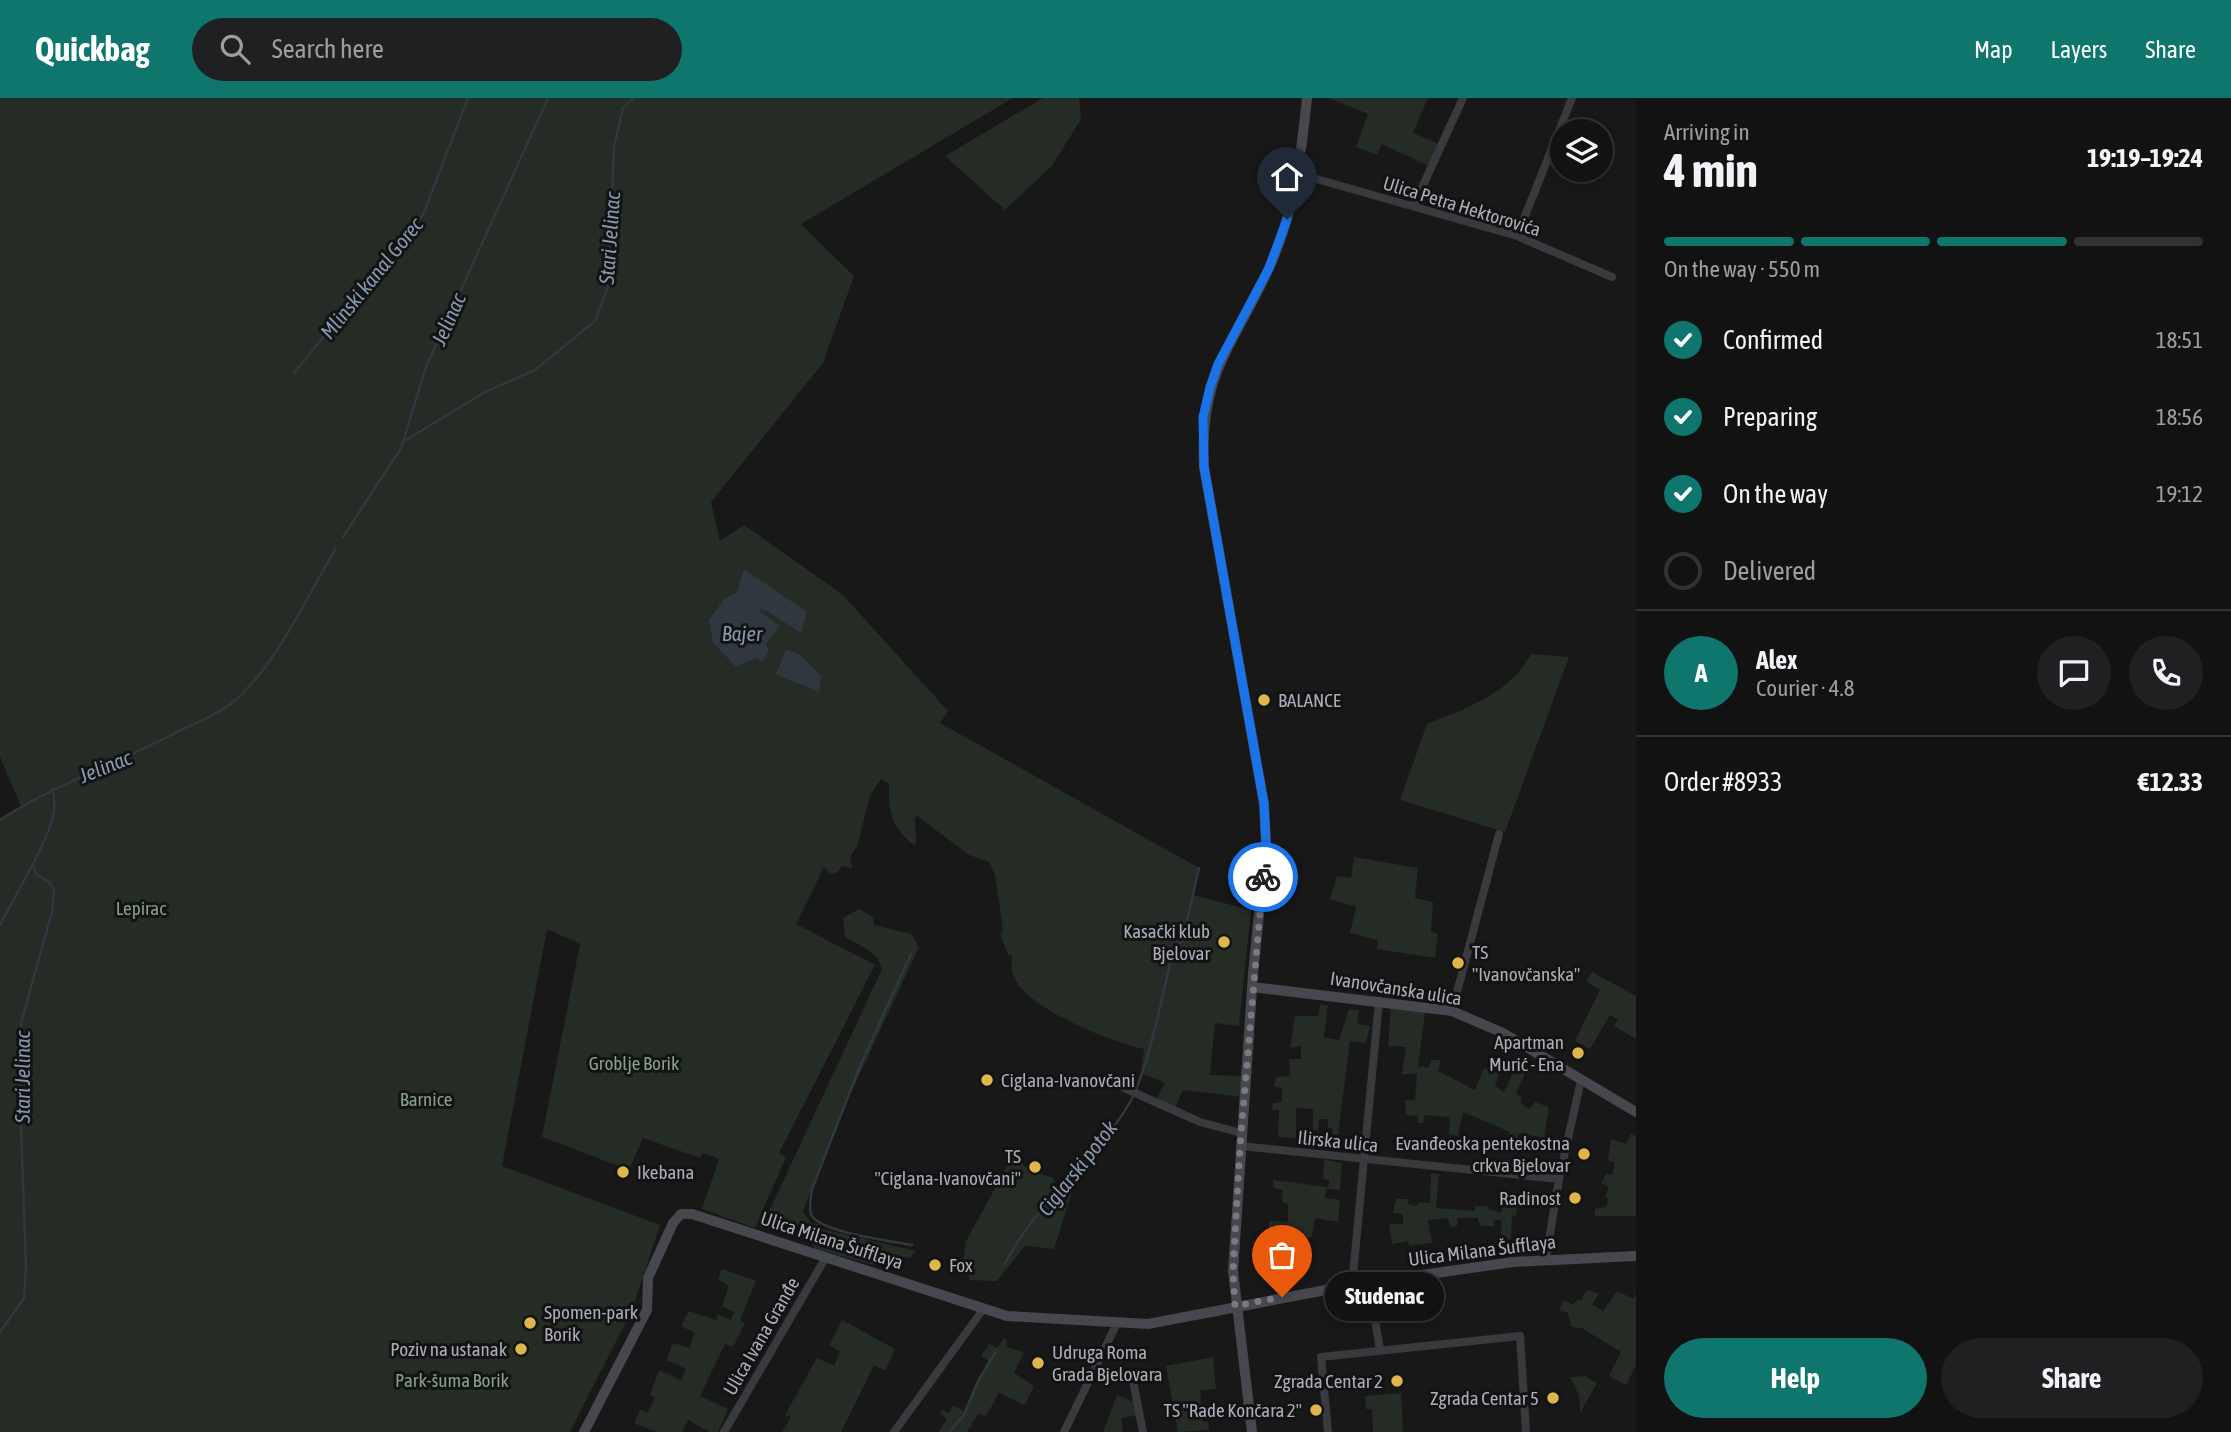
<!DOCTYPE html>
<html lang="en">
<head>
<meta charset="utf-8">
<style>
  body { margin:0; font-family:"Asap Condensed",sans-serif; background:#1f2021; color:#f1f3f6; height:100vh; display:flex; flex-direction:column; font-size:26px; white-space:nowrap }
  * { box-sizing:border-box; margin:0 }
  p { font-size:23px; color:#9c9ea0 }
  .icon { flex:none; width:38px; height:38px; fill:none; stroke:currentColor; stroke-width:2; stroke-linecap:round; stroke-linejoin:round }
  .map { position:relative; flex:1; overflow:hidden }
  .side { display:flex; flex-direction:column; background:#121213; width:595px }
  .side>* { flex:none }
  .tools { position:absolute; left:1550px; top:21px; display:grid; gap:14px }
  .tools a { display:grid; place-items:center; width:63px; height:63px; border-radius:50%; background:#121213; box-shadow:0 4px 10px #0003,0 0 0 2px #313233; font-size:35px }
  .pin { position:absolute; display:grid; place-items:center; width:60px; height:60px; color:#fff; margin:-72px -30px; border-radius:50% 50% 50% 0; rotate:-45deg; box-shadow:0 0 7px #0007 }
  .pin .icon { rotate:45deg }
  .courier { position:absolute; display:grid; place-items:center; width:70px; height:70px; margin:-35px; border:5px solid #1a73e8; border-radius:50%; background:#fff; color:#222; box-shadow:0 2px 9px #0007 }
  .bubble { position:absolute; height:49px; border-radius:24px; background:#121213; box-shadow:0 4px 10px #0003,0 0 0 2px #313233; font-size:23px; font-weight:700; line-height:49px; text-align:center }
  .overview em { font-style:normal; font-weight:700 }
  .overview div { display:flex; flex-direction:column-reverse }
  .overview { display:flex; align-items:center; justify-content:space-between; height:119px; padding:0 28px }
  h1 { font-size:46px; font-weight:700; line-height:52px }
  .bar { display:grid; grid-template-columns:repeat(4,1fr); gap:10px 7px; align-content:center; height:84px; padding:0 28px }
  .bar i { height:9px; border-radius:5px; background:#313233 }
  .bar .active { background:#0f766e }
  .bar p { grid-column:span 4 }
  .line { display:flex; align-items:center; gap:18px; padding:0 28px; border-top:2px solid #313233 }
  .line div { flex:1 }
  .round { display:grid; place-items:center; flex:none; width:74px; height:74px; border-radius:37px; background:#1f2021 }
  ol { padding:0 28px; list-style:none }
  li { display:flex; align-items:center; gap:21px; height:77px }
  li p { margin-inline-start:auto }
  li .icon { padding:7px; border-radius:50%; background:#0f766e; color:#fff; stroke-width:4 }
  li:last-child { color:#9c9ea0 }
  li i { width:38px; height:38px; border:4px solid #313233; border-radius:50% }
  .cta { display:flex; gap:14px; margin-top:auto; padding:14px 28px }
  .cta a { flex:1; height:80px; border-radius:42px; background:#0f766e; color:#fff; font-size:28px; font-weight:700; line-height:80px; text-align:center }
  .cta a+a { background:#1f2021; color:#f1f3f6 }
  header { display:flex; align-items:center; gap:42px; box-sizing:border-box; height:98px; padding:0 35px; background:#0f766e; color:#fff }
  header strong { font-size:33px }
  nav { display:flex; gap:38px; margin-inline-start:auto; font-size:24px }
  .search { width:490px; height:63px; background:#1f2021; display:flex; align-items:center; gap:18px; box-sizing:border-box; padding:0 24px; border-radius:38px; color:#9c9ea0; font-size:26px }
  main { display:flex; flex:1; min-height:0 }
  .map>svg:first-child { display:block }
</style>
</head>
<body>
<header>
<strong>Quickbag</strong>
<div class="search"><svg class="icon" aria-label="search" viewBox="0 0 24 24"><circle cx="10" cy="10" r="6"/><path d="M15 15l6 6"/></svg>Search here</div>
<nav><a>Map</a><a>Layers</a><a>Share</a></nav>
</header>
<main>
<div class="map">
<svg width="1636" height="1334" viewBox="0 0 1636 1334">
  <rect width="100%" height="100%" fill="#181819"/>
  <!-- green -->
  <path fill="#242c25" d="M0,0h1013l-212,126 53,52 -31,87 -112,139 9,39 24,-16 98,69 106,117 -8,12 259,145 -6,27 58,15 -12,116 -24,-3 -5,52 35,1 -2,21 -60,-7 -10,22 -19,-8 11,-21 -24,-10 3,-24c-32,-7 -125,-42 -132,-78 -1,-5 0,-12 0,-17l-3,2 -9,-21 3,-5 -8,-55 -6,-13 -20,-7 -53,-40c-4,11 3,19 -1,31 -23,-18 -27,-33 -26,-62l-8,-5 -11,17 -13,51 -7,10 2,11 -10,-2 -5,7 -7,1 -6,-7 -28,57 79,41 -96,188 7,4 -31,71 -53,-19 17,-50 -16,-6 -3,5 -57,-20 -14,32 -87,-33 38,-193 -33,-15 -45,237 158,59 -28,85 -62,122h-570v-612l21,-14 -21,-49z
    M1043,0h36l2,21 -29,47 -47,44 -60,-54z
    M1329,0h99l-15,35 28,12 -10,22 -49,-23 -5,11 -21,-8 12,-33z
    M1531,556l38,3 -64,175 -105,-32 27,-76c42,-17 81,-29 104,-70z
    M1354,759l64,11 -3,30 18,4 -2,30 7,2 -3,24 -58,-9 1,-9 -28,-7 6,-26 -26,-8 7,-23 14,2z
    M859,811l14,8 1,8 37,9 8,13 -75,161 -41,103 8,12 8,1 3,5 94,22 -6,7 -8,-1 -5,8h-23l-59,-16 -4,-9 -21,-5 -2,-14 -21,-5 115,-247c-4,-17 -23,-24 -37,-32l-2,-19z
    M1592,874l44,24v43l-22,-13 4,-6 -8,-5 -20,34 -15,-8 25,-51 -14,-9z
    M1320,906l8,1 -4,32 15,3 10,-31 10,1 -2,14 13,2 -4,17 -16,-2 -13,101h-6l2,-13 -5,-2v-8h-9l-1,12 -5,-1v-21l-17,-1v30l-18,-1 1,-27h-7l1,-7 9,-1v-14l-8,-2 2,-9 14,-1 -1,-17h12v-13l-11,2 5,-32h23z
    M1391,908l34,6 -7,54 11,2 2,-8h10l-3,11 37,19 9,-22 15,5 -4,13 9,6 9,-19 4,2 5,-9 5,3 -11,24 6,5 -2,5 10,6 5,-7 14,5 -5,31 -25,-5 -2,6 -9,-2 2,-5 -47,-20 -5,24 -9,-2 1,-17 -25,-2 -2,8h-5v-7l-12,-1 -1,-15h10l2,-26h-15l4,-27 -18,-1z
    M1631,1036l5,2v80h-41v-7l11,-2 3,-8 -4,-2 4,-10 -8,-4 5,-9 6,1 3,-12 -7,-3 3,-21 15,5z
    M1012,1059l20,14 22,7 2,13 16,1 -18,57 -29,-3 -28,35 -27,-1 -7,-18 3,-21z
    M1324,1062l18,3 -2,27 -14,-1 -1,9 15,2 -2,22 -23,-4 -3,19 -10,2v9l-15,1 1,-19 -19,-2v-7l19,1v-18l-6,-2 1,-12 -9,-2 -1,-8 55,7 2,-7 -7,-1z
    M1431,1075l8,1 -3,34 39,3v-5h12l2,3 12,4 4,-14h14l-3,17 -4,-1 -1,24 -9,1 -1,-20h-7v6h-14l-2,-8h-21v8l-7,1 -2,-9 -20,2 4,23 -23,3 -1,-5 -16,3 -3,-20h14v-10l-10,-1 3,-14h13l-1,5 8,2 2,-4 12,1z
    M722,1171l34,12 -16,39 5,3 -12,24 -8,-3 -25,52 28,13 -10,23h-8l-22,-12 -6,12h-26l-22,-9 6,-13 8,2 7,-14 -5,-3 9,-25 22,10 5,-11 -20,-9 7,-17 16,5 6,-15 -14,-7 8,-15 27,9 2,-6 13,6 3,-8 -12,-6 7,-20 -11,-7z
    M1587,1192l12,4 -7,10 11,7 14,-20 16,8 3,-5v71l-10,20 -17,-9 12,-24 -39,-24 -11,-1 -3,-14 -9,-3 5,-10 9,5 5,-6 3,1z
    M842,1222l53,29 -10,22 -11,-6 -33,67h-59l9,-15 -6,-2 32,-57 17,8 6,-14 -11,-7z
    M1004,1240l3,2 -1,7 18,5 -10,21 20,13 -9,19 -26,-12 -13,23 -8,-2 -11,18h-28l8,-13 -7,-5 2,-4 7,3 4,-8 12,7 13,-31 12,-19 -9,-6 8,-12 8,4z
    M1213,1259l3,32 -16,2 3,30 5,1 1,8 -31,2 -12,-66z
    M1585,1278l12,7 -17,30 -1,-18 -9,-18z
    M1401,1295l2,39h-30l-1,-23h-6l-1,-13z
    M1117,1297l21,9 2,11 -19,3 2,14h-20z"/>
  <!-- water -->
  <path fill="#31373e" d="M744,471l63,43 -6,21 -34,-22 -9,-1 21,16 -13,18 3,7 -7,11 -6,-4 -20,9 -23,-24 -4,-23 16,-22 12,-6z
    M786,552l13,4 22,22 -2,16 -43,-18z"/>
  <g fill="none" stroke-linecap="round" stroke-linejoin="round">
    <!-- stream -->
    <path stroke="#31373e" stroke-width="2.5" d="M294,275l129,-158 45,-117
      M403,344l82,-50 50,-22 60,-49 13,-34 6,-141 9,-38 10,-10
      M343,439l58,-89 25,-81 122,-269
      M0,722c58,-37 121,-58 181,-90 17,-8 38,-16 52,-28 44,-37 74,-106 103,-154
      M0,827l33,-61
      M911,856l-51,112 -48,123c-1,8 -4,20 0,27 12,17 79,25 100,29
      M1005,1166c31,-63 92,-104 125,-162 20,-37 33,-112 44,-155l8,-5 17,-74
      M0,1234l24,-34 2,-30 -7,-198 2,-47 31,-111 2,-21 -5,-9 -13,-8 -3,-10c10,-20 28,-52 19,-75
      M949,1334l15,-17 14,-34 17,-28"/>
    <!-- street -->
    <path stroke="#393a3e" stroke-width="8" d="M1299,76l218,62 95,41
      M1414,107l49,-107
      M1517,138l55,-138
      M1452,913l47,-177
      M1124,990l76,34 41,11
      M1240,1048l319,33
      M1546,1160l13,-79 22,-99
      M1369,1185l11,67
      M1352,1187l27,-284
      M1134,1288l9,46
      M724,1334l102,-175
      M894,1334l90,-124
      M1064,1334l53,-109
      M1328,1334l-7,-75 199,-21 6,96"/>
    <!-- secondary -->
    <path stroke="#47484e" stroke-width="10" d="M1252,889l200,24 51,22 133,79
      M584,1334l63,-122 1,-32 25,-55 8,-9h11l315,102 141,8 204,-39 161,-23 123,-6
      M1252,1334l-19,-161 20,-297 13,-130 -2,-40 -60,-337c-5,-94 29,-120 65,-199 25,-54 32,-111 38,-170"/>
  </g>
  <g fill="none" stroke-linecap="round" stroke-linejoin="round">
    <!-- done -->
    <path stroke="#787a80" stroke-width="7" stroke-dasharray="0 12.6" d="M1263,779l-23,269 -7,125 2,35 47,-9"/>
    <!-- route -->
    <path stroke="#1a73e8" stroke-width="9" d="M1263,779l3,-33 -2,-40 -60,-337 -1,-50 7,-30 8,-23 51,-96 18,-49"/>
  </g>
  <!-- markers -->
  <g fill="#deb64b" stroke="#131314" stroke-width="2.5">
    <circle cx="1264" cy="602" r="7"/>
    <circle cx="1224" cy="844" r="7"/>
    <circle cx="1458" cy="865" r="7"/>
    <circle cx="1578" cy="955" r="7"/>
    <circle cx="987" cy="982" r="7"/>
    <circle cx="1584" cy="1056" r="7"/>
    <circle cx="1035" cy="1069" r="7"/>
    <circle cx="623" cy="1074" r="7"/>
    <circle cx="1575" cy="1100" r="7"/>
    <circle cx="935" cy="1167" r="7"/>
    <circle cx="530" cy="1225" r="7"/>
    <circle cx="521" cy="1251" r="7"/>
    <circle cx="1038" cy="1265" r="7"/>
    <circle cx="1397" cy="1283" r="7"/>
    <circle cx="1553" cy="1300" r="7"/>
    <circle cx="1316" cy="1312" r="7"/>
  </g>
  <g text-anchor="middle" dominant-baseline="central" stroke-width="6" stroke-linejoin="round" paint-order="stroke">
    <!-- street labels -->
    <g font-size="19" fill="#abaeb8" stroke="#131314">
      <text transform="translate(1462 108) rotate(17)">Ulica Petra Hektorovića</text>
      <text transform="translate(1396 890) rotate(9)">Ivanovčanska ulica</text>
      <text transform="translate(1338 1043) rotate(6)">Ilirska ulica</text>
      <text transform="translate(832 1142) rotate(18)">Ulica Milana Šufflaya</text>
      <text transform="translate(1482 1152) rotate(-7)">Ulica Milana Šufflaya</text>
      <text transform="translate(761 1238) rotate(-60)">Ulica Ivana Granđe</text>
    </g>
    <!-- poi labels -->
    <g font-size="19" fill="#abaeb8" stroke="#131314" text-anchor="end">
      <text x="1278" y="602" text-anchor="start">BALANCE</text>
      <text x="1210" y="833">Kasački klub<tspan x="1210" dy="22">Bjelovar</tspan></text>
      <text x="1472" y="854" text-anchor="start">TS<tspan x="1472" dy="22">"Ivanovčanska"</tspan></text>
      <text x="1564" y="944">Apartman<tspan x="1564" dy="22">Murić - Ena</tspan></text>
      <text x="1001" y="982" text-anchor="start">Ciglana-Ivanovčani</text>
      <text x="1570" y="1045">Evanđeoska pentekostna<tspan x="1570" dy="22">crkva Bjelovar</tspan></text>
      <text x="1021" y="1058">TS<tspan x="1021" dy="22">"Ciglana-Ivanovčani"</tspan></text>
      <text x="637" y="1074" text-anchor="start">Ikebana</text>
      <text x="1561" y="1100">Radinost</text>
      <text x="949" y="1167" text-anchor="start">Fox</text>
      <text x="544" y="1214" text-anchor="start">Spomen-park<tspan x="544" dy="22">Borik</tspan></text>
      <text x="507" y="1251">Poziv na ustanak</text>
      <text x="1052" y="1254" text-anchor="start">Udruga Roma<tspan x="1052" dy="22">Grada Bjelovara</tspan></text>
      <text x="1383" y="1283">Zgrada Centar 2</text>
      <text x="1539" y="1300">Zgrada Centar 5</text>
      <text x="1302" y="1312">TS "Rade Končara 2"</text>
    </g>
    <!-- park labels -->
    <g font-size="19" fill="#85a188" stroke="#131314">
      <text x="141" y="810">Lepirac</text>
      <text x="634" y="965">Groblje Borik</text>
      <text x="426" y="1001">Barnice</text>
      <text x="452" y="1282">Park-šuma Borik</text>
    </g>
    <!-- water labels -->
    <g font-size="21" font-style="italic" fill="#8699af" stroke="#131314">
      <text transform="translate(609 140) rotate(-86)">Stari Jelinac</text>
      <text transform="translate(371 180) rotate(-51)">Mlinski kanal Gorec</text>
      <text transform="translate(448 221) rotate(-66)">Jelinac</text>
      <text x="742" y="535">Bajer</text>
      <text transform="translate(105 668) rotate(-22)">Jelinac</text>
      <text transform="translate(22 979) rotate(-90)">Stari Jelinac</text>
      <text transform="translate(1077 1070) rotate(-52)">Ciglarski potok</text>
    </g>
  </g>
</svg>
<div class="tools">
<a><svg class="icon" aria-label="layers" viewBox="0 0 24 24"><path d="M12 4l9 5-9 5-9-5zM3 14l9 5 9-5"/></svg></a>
</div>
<div class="pin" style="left:1282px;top:1199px;background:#ea580c"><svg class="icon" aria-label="bag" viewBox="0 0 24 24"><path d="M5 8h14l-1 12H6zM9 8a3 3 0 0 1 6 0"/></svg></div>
<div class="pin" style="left:1287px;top:121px;background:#1f2937"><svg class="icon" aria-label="home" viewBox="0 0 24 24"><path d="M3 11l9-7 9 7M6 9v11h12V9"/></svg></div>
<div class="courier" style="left:1263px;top:779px"><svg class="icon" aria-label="bike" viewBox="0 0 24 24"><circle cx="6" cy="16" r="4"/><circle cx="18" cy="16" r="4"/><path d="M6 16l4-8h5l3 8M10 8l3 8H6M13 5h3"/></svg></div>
<div class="bubble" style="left:1325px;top:1174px;width:119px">Studenac</div>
</div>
<section class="side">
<div class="overview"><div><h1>4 min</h1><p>Arriving in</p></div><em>19:19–19:24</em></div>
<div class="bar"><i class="active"></i><i class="active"></i><i class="active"></i><i></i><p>On the way · 550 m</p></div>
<ol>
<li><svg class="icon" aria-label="check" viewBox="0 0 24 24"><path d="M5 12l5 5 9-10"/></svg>Confirmed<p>18:51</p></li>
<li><svg class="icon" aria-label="check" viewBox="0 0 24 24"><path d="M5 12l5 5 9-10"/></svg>Preparing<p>18:56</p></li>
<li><svg class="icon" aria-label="check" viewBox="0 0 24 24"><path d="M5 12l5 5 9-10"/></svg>On the way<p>19:12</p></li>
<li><i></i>Delivered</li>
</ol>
<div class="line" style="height:126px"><b class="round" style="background:#0f766e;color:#fff">A</b><div><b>Alex</b><p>Courier · 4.8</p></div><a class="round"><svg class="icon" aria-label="chat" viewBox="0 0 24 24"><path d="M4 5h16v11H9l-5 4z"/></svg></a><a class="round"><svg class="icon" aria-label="phone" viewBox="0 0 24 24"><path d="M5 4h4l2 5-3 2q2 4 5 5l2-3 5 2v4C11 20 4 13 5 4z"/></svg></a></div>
<div class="line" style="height:91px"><div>Order #8933</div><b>€12.33</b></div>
<div class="cta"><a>Help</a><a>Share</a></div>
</section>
</main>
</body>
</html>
